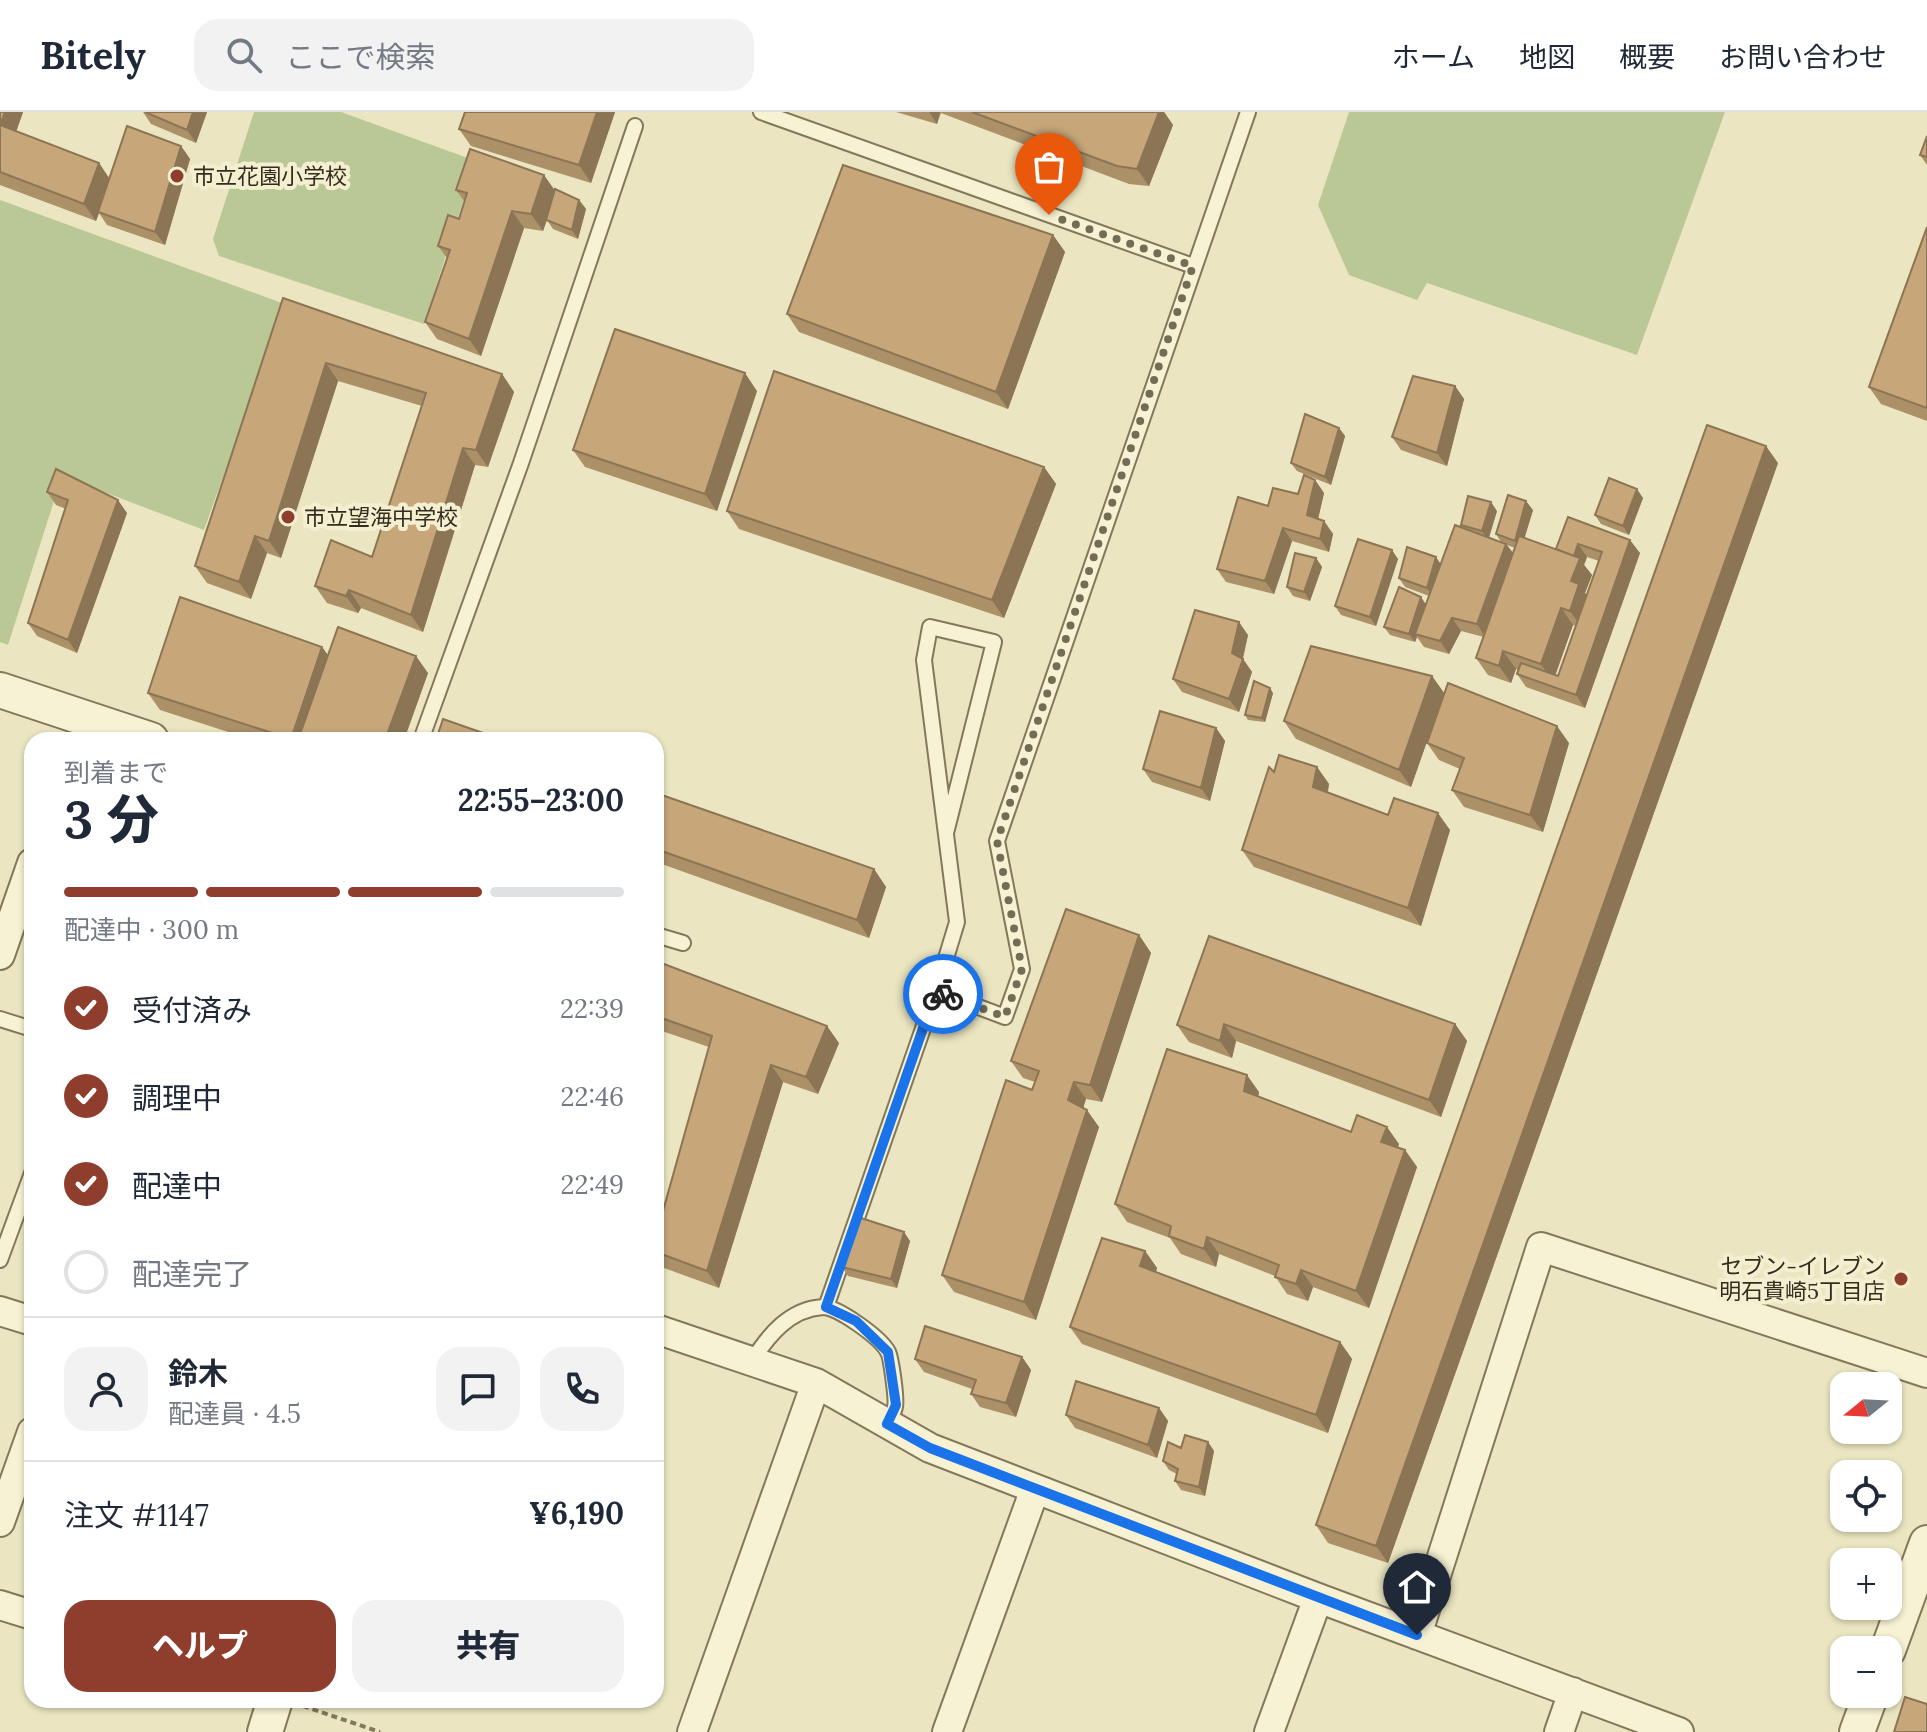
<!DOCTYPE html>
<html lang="ja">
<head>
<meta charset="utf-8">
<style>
  body { margin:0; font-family:Lora,"Noto Sans JP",serif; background:#f2f2f3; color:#1f2937; height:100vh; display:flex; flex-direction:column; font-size:30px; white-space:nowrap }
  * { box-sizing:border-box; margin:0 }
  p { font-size:26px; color:#747a83 }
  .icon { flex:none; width:44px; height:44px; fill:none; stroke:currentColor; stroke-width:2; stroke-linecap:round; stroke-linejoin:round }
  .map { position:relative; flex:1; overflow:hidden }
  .sheet { position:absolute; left:24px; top:620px; width:640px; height:976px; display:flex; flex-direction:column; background:#fff; border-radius:24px; box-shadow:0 2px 6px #0004 }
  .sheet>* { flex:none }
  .needle { width:52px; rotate:252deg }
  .fabs { position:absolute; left:1830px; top:1260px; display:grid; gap:16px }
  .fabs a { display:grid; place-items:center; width:72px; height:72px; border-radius:16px; background:#fff; box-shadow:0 2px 6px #0004; font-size:40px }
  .pin { position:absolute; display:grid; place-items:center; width:68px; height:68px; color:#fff; margin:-82px -34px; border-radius:50% 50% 50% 0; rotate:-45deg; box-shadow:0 0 8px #0007 }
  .pin .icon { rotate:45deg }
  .courier { position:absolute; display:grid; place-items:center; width:80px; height:80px; margin:-40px; border:6px solid #1a73e8; border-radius:50%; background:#fff; color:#222; box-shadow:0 2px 10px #0007 }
  .overview em { font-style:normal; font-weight:800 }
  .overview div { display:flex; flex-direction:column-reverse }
  .overview { display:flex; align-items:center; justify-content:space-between; height:136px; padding:0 40px }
  h1 { font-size:52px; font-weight:800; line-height:60px }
  .bar { display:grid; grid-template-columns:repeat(4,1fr); gap:12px 8px; align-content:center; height:96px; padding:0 40px }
  .bar i { height:10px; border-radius:6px; background:#e0e1e3 }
  .bar .on { background:#8f3d2d }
  .bar p { grid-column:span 4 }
  .line { display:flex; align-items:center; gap:20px; padding:0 40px; border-top:2px solid #e0e1e3 }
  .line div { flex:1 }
  .round { display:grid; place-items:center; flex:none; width:84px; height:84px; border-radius:24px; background:#f2f2f3 }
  ol { padding:0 40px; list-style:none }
  li { display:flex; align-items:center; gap:24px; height:88px }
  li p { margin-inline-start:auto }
  li .icon { padding:8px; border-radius:50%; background:#8f3d2d; color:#fff; stroke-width:4 }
  li:last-child { color:#747a83 }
  li i { width:44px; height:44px; border:4px solid #e0e1e3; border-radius:50% }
  .primary-button { display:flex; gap:16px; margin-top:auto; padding:16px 40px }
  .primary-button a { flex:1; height:92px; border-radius:24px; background:#8f3d2d; color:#fff; font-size:32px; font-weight:800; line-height:92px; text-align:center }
  .primary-button a+a { background:#f2f2f3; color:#1f2937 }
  header { display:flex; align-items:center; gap:48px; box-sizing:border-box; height:112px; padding:0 40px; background:#fff; border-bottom:2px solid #e0e1e3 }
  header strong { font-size:38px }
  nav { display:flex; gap:44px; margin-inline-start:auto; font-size:28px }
  .search { width:560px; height:72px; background:#f2f2f3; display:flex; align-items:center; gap:20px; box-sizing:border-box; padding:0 28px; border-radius:24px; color:#747a83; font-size:30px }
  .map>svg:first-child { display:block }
</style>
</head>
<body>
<header>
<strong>Bitely</strong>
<div class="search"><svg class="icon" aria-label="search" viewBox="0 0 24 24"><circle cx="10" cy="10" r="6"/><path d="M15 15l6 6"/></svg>ここで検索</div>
<nav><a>ホーム</a><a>地図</a><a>概要</a><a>お問い合わせ</a></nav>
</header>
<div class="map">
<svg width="1927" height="1620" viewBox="0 0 1927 1620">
  <rect width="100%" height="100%" fill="#ebe6c1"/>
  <!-- green -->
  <path fill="#bac896" d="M254,0h87l135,49 -52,163 -205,-68 -6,-17z
    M1349,0h376l-88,243 -210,-72 -10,17 -68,-25 -31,-70z
    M0,88l285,104 -81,226 -142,-54 -54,169 -8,-3z"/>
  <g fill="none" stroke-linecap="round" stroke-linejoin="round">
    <defs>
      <path id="service" d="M761,0l432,154
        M421,628l100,-277 114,-337
        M656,823l27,8
        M936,879l21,-69 -33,-262 6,-33 64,15 -48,191
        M0,907l32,10
        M0,1148l32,-87
        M826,1195l110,-316 69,26 17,-48 -25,-128 251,-729
        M752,1249c16,-25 37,-52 71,-54 15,0 58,31 65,45 3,5 9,48 7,55 -1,5 -5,12 -8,17"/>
      <path id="minor" d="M0,843l32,-92
        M0,1199l32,10
        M656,1217l160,54 114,65 388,150 361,134
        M0,1410l32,-90
        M0,1493l32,10
        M1417,1523l124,-388 386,126
        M692,1620l124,-349
        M947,1620l88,-243
        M1269,1620l49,-134
        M1559,1620l14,-40"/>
      <path id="tertiary" d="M0,578l151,50
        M1888,1538l39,-107
        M265,1620l10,-32
        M1857,1620l14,-38"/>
    </defs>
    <!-- service casing -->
    <use href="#service" stroke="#84775a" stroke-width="18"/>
    <!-- minor casing -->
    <use href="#minor" stroke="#84775a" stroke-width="32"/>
    <!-- tertiary casing -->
    <use href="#tertiary" stroke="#84775a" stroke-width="38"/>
    <!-- path -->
    <path stroke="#84775a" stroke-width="4" stroke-dasharray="6 4" stroke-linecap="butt" d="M303,1594l77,26"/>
    <!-- service -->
    <use href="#service" stroke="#f7f2d4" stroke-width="14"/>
    <!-- minor -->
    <use href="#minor" stroke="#f7f2d4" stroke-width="28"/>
    <!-- tertiary -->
    <use href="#tertiary" stroke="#f7f2d4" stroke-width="34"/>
  </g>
  <!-- wall -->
  <path fill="#ab9068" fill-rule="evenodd" d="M0,0h23l-7,20 83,31 10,15 72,-32 9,13 -25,86 -58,-20 -8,-12 -3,8 -96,-36z
    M143,0h64l-11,31 -45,-19z
    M465,0h150l-24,71 -120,-37 -12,-17z
    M896,0h268l9,13 -24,61 -20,-2 -188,-71 -4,11z
    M1927,24v29l-7,-10z
    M456,78h99l24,10 7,9 -8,30 -25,-10 -6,-9 -4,11 -19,-3 -43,128 -44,-17 -12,-17 22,-64 -9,-12 21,-27 6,-17z
    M1927,115v194l-46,-17 -12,-17z
    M1053,123l12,17 -57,157 -209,-77 -12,-18z
    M283,186l219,76 12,18 -26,75 -13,-2 -52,167 -62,-24 -3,5 -31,-10 -12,-17 57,-29 50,-151 -84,-25 -57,177 -14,-5 -16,46 -44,-16 -12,-17z
    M1455,274l9,13 -17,67 -46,-16 -9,-13z
    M757,279l-40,120 -132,-44 -12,-17z
    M1339,316l6,8 -14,49 -34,-14 -6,-8z
    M1778,351l-390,1100 -60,-20 -12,-18z
    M1044,355l12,17 -52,134 -265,-89 -12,-18z
    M1315,368l9,13 -6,26 6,2 9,13 -4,18 -37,-11 -18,53 -48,-12 -9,-13 51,-63 30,-12z
    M47,380l80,21 -50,140 -40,-17 -9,-13 38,-114 -10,-4z
    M1643,386l-14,37 -28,-11 -6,-9z
    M1533,398l-9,28 32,11 12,-32 72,36 -55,155 -59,-21 -9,-13 1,-4 -2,-1 -5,14 -23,-8 -12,-17 8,-21 -23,-6 -12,23 -25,-7 -7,-10 -2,5 -25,-7 -6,-8 42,-24 3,-7 -24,-9 -6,-9 42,-14 22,-36 -2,-3 36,-14 -8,27 12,4 -5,-8zM1507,433l8,3 -2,5zM1587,445l12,4 -12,34 -2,-2 7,-18 -8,-10zM1573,513l3,1 -18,50 -3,-1z
    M1316,446l6,9 -12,34 -17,-5 -6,-9z
    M1398,447l-22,67 -35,-11 -6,-9z
    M1248,523l-5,24 9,13 -13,40 -57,-20 -9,-13z
    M322,535l6,8 100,18 -24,67h-151l-93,-30 -12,-17z
    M1432,564l12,17 -33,94 -115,-48 -12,-18z
    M1273,581l-8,29 -17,-2 -3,-5z
    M1216,616l9,13 -15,60 -58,-19 -9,-13z
    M1427,631h142l-26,89 -79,-25 -12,-17 8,-21 -21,-9z
    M1317,655l12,17 -1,8 60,23 62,15 -29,96 -167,-59 -12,-17 32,-78z
    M656,681l218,76 12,18 -17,51 -213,-76z
    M1139,823l12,18 -49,149 -16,-3 -3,9 16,19 -63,193 -82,-28 -12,-17 93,-193 -12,-4 -12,-17z
    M1209,824l246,88 12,17 -26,76 -205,-76 -4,17 -43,-16 -12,-17z
    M656,849l183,82 -21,51 -35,-12 -64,206 -55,-20 -8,-11v-21l53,-189 -53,-18z
    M1259,980l-1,4 93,36 48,12 -1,4 7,2 12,17 -48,141 -56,-21 -5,14 -21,-7 -12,-18 -56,-22 -3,13 -35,-13 -11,-16 -43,-16 -12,-18z
    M910,1129l-13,47 -49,-12 -6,-9z
    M1145,1139l12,17 -1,4 184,70 12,17 -24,74 -246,-89 -12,-17z
    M1022,1245l9,13 -15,47 -36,-10 -9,-13 1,-5 -48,-17 -9,-13z
    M1159,1296l9,13 -11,37 -82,-30 -9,-13z
    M1208,1330l6,9 -9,45 -24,-6 -6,-9 2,-7 -8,-4 -6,-9 18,-13z"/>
  <!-- shaded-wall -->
  <path fill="#8b7555" d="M5,0h18l-11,31 -12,-17z
    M193,0h14l-11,31 -9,-13z
    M597,0h18l-24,71 -12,-18z
    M929,0h11l-3,12z
    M1153,0h11l9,13 -24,61 -12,-17z
    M181,34l9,13 -25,86 -10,-13z
    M99,51l12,18 -15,40 -12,-17z
    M544,63l12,17 -13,39 -12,-17z
    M579,88l7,9 -8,30 -6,-9z
    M512,99l12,17 -43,128 -12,-17z
    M1053,123l12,17 -57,157 -12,-17z
    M326,251l12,18 -57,177 -12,-17z
    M745,261l12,18 -40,120 -12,-17z
    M502,262l12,18 -26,75 -12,-17z
    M1455,274l9,13 -17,67 -10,-13z
    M1339,316l6,8 -14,49 -6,-8z
    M1766,334l12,17 -390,1100 -12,-17z
    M463,336l12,17 -52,167 -12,-17z
    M1044,355l12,17 -52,134 -12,-18z
    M1315,368l9,13 -8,35 -9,-13z
    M1637,377l6,9 -14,37 -6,-9z
    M118,388l9,13 -50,140 -9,-13z
    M1526,389l7,9 -12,40 -6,-9z
    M1491,390l6,9 -9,29 -6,-9z
    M1324,409l9,13 -4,18 -9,-13z
    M1283,416l9,13 -18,53 -9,-13z
    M255,424l12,17 -16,46 -12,-17z
    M1630,428l10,13 -55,155 -9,-13z
    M1506,432l10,13 -30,81 -9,-14z
    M1578,432l9,13 -3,8 8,10 -7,18 6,8 -9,27 -12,-17 3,-53z
    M1392,438l6,9 -22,67 -6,-9z
    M1436,445l6,9 -9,31 -6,-9z
    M1316,446l6,9 -12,34 -6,-9z
    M349,478l12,18 -3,5 -12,-17z
    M1421,485l6,9 -12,28 2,3 -2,5 -6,-8z
    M1561,496l12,17 -20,57 -12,-18z
    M1452,506l9,13 -12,23 -9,-13z
    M1239,510l9,13 -6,26 1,-2 9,13 -13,40 -10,-13 3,-46z
    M322,535l12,17 -25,76h-17z
    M1503,539l13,18 -5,14 -12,-17z
    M416,544l12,17 -24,67h-19z
    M1432,564l12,17 -33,94 -12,-17z
    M1270,576l3,5 -8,29 -3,-4z
    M1557,614l12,17 -26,89 -13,-17z
    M1216,616l9,13 -15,60 -9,-13z
    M1317,655l12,17 -4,20 -12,-17z
    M1438,701l12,17 -29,96 -13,-18z
    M874,757l12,18 -17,51 -12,-18z
    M1139,823l12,18 -49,149 -12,-17z
    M1224,912l12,17 -4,17 -12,-17z
    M1455,912l12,17 -26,76 -12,-17z
    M827,914l12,17 -21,51 -12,-17z
    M771,953l12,17 -64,206 -12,-17z
    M1247,963l12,17 -3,16 -12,-17z
    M1074,970l12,17 -6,19 -12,-18z
    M1087,998l12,17 -63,193 -12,-18z
    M1387,1015l12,17 -6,15 -12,-17z
    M1405,1038l12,17 -48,141 -13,-17z
    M904,1120l6,9 -13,47 -6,-9z
    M1207,1125l12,17 -3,13 -12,-18z
    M1145,1139l12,17 -5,15 -12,-17z
    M1301,1158l12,17 -5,14 -12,-17z
    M1340,1230l12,17 -24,74 -12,-18z
    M1022,1245l9,13 -15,47 -10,-14z
    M1159,1296l9,13 -11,37 -9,-13z
    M1208,1330l6,9 -9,45 -6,-9z"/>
  <!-- building -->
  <path fill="#c7a779" stroke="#8b7555" stroke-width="2" d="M0,0h5l-5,13z
    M145,0h48l-6,18z
    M465,0h132l-18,53 -120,-36z
    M972,0h187l-22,57 -20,-3z
    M0,13l99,38 -15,41 -84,-32z
    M127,14l54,20 -26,86 -57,-20z
    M1927,24v21l-7,-2z
    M470,37l74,26 -13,39 -19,-3 -43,128 -44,-17 25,-72 -12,-4 10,-31 11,4 8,-26 -11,-3z
    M843,53l210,70 -57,157 -209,-78z
    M555,77l24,11 -7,30 -26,-10z
    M1927,115v181l-58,-21z
    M283,186l219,76 -26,76 -13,-2 -52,167 -62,-25 -3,6 -31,-10 16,-46 41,17 54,-164 -100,-30 -57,178 -14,-5 -16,46 -44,-16z
    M615,217l130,44 -40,121 -132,-44z
    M774,259l270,96 -52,133 -265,-89z
    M1413,264l42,10 -18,67 -45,-16z
    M1305,302l34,14 -14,49 -34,-14z
    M1707,313l59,21 -390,1100 -60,-21z
    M56,357l62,31 -50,140 -40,-17 40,-123 -21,-8z
    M1304,363l11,5 -8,35 17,6 -4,18 -37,-11 -18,53 -48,-12 21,-72 30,9 5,-18 25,6z
    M1609,366l28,11 -14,37 -28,-11z
    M1508,383l18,6 -11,40 -19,-7z
    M1468,384l23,6 -9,29 -21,-6z
    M1568,405l62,23 -54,155 -59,-21 4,-11 37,13 44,-124 -24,-8 -4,12 -18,-7z
    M1455,413l51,19 -29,80 -25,-6 -12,23 -25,-7z
    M1519,424l61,22 -9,23 8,3 -9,27 -9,-3 -20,56 -38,-13 -4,15 -23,-8z
    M1358,427l34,11 -22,67 -35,-11z
    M1407,435l29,10 -9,31 -28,-10z
    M1295,441l21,5 -12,34 -17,-5z
    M1399,475l22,10 -12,37 -25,-7z
    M180,485l142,50 -31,92 -143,-46z
    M1195,498l44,12 -7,31 11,6 -14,40 -56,-20z
    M338,515l78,29 -31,84h-87z
    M1311,534l121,30 -33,94 -115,-49z
    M1254,569l16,7 -8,30 -17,-3z
    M1448,571l109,43 -27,89 -78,-25 12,-32 -37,-15z
    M1160,599l56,17 -15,60 -58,-19z
    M443,607l60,21h-67z
    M1279,643l38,12 -4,20 75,28 6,-17 44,15 -30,95 -166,-58 27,-83 5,5z
    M656,681l218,76 -17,51 -201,-71z
    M1066,797l73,26 -49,150 -16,-3 -6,18 19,10 -63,192 -82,-27 64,-195 26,10 7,-19 -28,-10z
    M1209,824l246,88 -26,76 -205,-76 -4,17 -43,-16z
    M656,849l171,65 -21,51 -35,-12 -64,206 -51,-19v-16l56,-200 -56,-20z
    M1167,937l80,26 -3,16 107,41 6,-17 30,12 -6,15 24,8 -49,141 -55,-21 -5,14 -21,-7 4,-12 -72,-28 -3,12 -35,-13 2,-10 -56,-22z
    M858,1105l46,15 -13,47 -49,-12z
    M1102,1126l43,13 -5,15 200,76 -24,73 -246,-88z
    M925,1214l97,31 -16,46 -35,-9 5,-14 -61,-21z
    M1076,1269l83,27 -11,37 -82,-30z
    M1185,1323l23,7 -9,45 -24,-6 3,-12 -15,-8 5,-19 13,6z
    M1905,1585l22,7v28h-33z"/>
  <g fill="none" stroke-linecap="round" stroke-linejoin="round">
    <!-- done -->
    <path stroke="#746d56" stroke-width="8" stroke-dasharray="0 14.4" d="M943,882l62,23 17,-48 -25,-128 196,-575 -144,-51"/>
    <!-- route -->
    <path stroke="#1a73e8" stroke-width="10" d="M943,882l-7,-3 -110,316 30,14 32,31 8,53 -9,19 43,24 487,187"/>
  </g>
  <!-- markers -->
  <g fill="#8f3d2d" stroke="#f3efd0" stroke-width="3">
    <circle cx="177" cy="64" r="8"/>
    <circle cx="288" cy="405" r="8"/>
    <circle cx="1901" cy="1167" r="8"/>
  </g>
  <g text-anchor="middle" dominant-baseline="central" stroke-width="8" stroke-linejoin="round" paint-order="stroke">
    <!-- poi labels -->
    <g font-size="22" fill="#342c1d" stroke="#f3efd0" text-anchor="start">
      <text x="193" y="64">市立花園小学校</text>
      <text x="304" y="405">市立望海中学校</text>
      <text x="1885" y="1154" text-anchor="end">セブン-イレブン<tspan x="1885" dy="25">明石貴崎5丁目店</tspan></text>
    </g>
  </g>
</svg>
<div class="fabs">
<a><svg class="needle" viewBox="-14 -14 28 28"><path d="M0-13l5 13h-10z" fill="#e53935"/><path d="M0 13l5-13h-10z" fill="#747a83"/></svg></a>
<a><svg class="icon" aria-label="locate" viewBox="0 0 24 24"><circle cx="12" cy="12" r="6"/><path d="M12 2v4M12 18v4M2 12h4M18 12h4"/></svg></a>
<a>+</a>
<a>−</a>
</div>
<div class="pin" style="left:1049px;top:103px;background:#ea580c"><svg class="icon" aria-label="bag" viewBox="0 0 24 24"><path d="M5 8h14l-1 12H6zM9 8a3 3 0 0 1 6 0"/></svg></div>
<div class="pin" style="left:1417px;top:1523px;background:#1f2937"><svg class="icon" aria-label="home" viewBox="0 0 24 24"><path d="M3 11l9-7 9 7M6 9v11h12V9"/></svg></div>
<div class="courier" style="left:943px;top:882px"><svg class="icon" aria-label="bike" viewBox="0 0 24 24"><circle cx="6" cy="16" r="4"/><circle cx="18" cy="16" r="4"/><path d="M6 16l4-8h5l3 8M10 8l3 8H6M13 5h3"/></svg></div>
<section class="sheet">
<div class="overview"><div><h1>3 分</h1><p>到着まで</p></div><em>22:55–23:00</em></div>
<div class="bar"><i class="on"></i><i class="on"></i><i class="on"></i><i></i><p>配達中 · 300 m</p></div>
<ol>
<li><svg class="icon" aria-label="check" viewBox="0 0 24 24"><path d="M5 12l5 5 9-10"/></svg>受付済み<p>22:39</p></li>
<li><svg class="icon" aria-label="check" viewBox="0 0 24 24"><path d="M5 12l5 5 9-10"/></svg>調理中<p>22:46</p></li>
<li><svg class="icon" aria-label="check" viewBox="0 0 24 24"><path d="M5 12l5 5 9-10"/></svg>配達中<p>22:49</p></li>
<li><i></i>配達完了</li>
</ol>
<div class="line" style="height:144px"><a class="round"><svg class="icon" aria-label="person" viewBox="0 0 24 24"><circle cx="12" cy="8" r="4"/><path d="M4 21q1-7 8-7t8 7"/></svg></a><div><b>鈴木</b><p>配達員 · 4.5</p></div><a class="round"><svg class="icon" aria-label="chat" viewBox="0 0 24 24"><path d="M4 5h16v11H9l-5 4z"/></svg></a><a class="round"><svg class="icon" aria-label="phone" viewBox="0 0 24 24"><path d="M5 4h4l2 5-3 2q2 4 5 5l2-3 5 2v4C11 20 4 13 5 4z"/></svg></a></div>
<div class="line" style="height:104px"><div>注文 #1147</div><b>¥6,190</b></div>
<div class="primary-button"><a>ヘルプ</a><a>共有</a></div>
</section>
</div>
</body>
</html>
